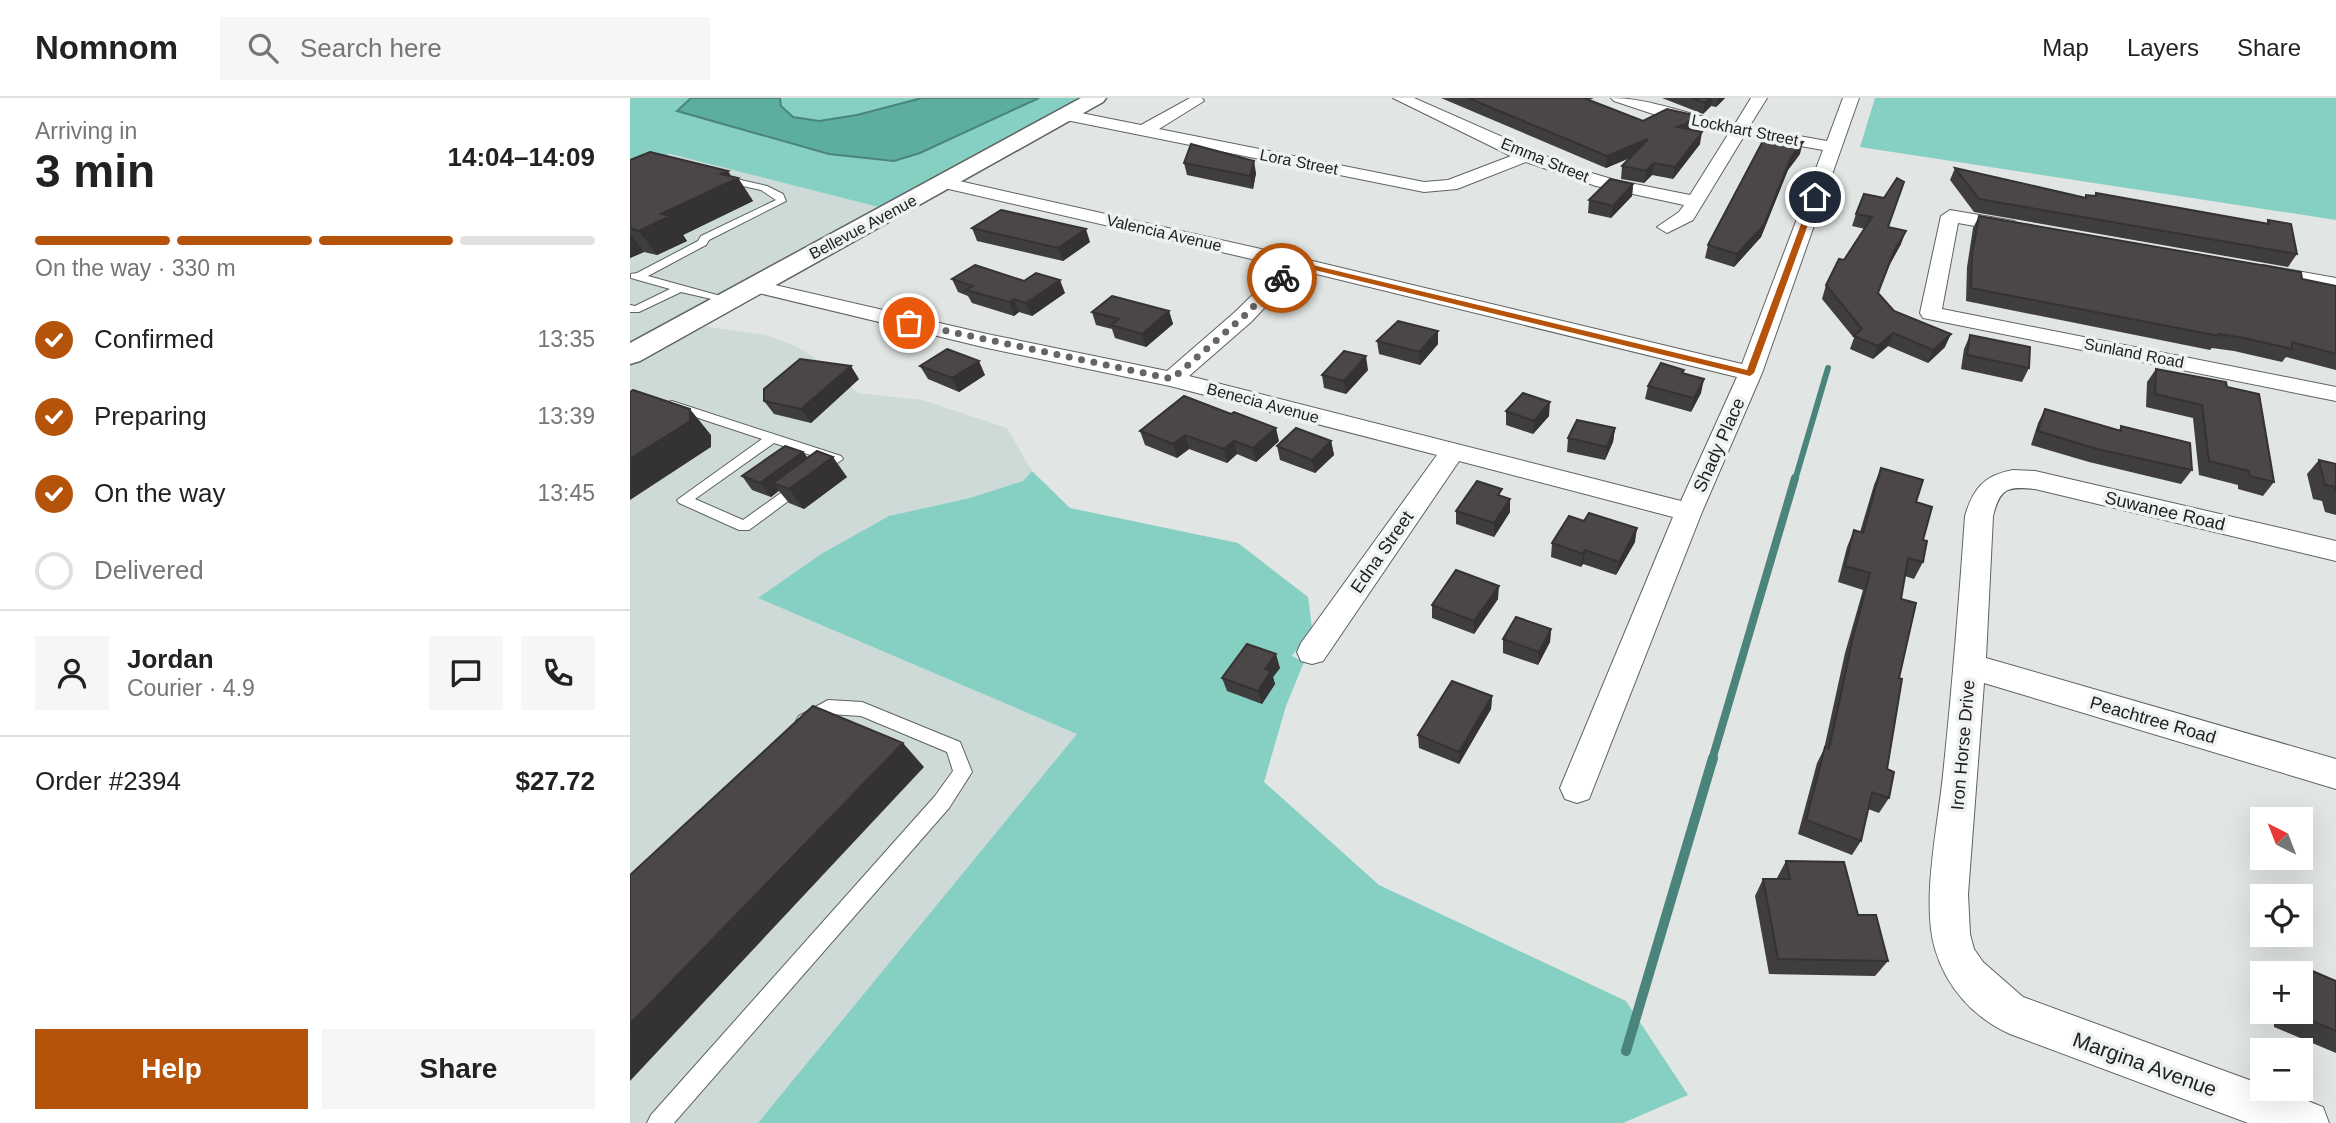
<!DOCTYPE html>
<html lang="en">
<head>
<meta charset="utf-8">
<style>
  body { margin:0; font-family:Arial,sans-serif; background:#f6f6f6; color:#222; height:100vh; display:flex; flex-direction:column; font-size:26px; white-space:nowrap }
  * { box-sizing:border-box; margin:0 }
  p { font-size:23px; color:#767676 }
  .icon { flex:none; width:38px; height:38px; fill:none; stroke:currentColor; stroke-width:2; stroke-linecap:round; stroke-linejoin:round }
  .map { position:relative; flex:1; overflow:hidden }
  .side { display:flex; flex-direction:column; background:#fff; width:630px }
  .side>* { flex:none }
  .needle { width:46px; rotate:318deg }
  .tools { position:absolute; left:1620px; top:709px; display:grid; gap:14px }
  .tools a { display:grid; place-items:center; width:63px; height:63px; border-radius:0px; background:#fff; box-shadow:0 7px 28px #0002; font-size:35px }
  .pin { position:absolute; display:grid; place-items:center; width:60px; height:60px; color:#fff; margin:-30px; border:4px solid #fff; border-radius:50%; box-shadow:0 2px 7px #0007 }
  .courier { position:absolute; display:grid; place-items:center; width:70px; height:70px; margin:-35px; border:5px solid #b45309; border-radius:50%; background:#fff; color:#222; box-shadow:0 2px 9px #0007 }
  .head em { font-style:normal; font-weight:700 }
  .head div { display:flex; flex-direction:column-reverse }
  .head { display:flex; align-items:center; justify-content:space-between; height:119px; padding:0 35px }
  h1 { font-size:46px; font-weight:700; line-height:52px }
  .bar { display:grid; grid-template-columns:repeat(4,1fr); gap:10px 7px; align-content:center; height:84px; padding:0 35px }
  .bar i { height:9px; border-radius:5px; background:#e0e0e0 }
  .bar .selected { background:#b45309 }
  .bar p { grid-column:span 4 }
  .line { display:flex; align-items:center; gap:18px; padding:0 35px; border-top:2px solid #e0e0e0 }
  .line div { flex:1 }
  .round { display:grid; place-items:center; flex:none; width:74px; height:74px; border-radius:0px; background:#f6f6f6 }
  ol { padding:0 35px; list-style:none }
  li { display:flex; align-items:center; gap:21px; height:77px }
  li p { margin-inline-start:auto }
  li .icon { padding:7px; border-radius:50%; background:#b45309; color:#fff; stroke-width:4 }
  li:last-child { color:#767676 }
  li i { width:38px; height:38px; border:4px solid #e0e0e0; border-radius:50% }
  .button { display:flex; gap:14px; margin-top:auto; padding:14px 35px }
  .button a { flex:1; height:80px; border-radius:0px; background:#b45309; color:#fff; font-size:28px; font-weight:700; line-height:80px; text-align:center }
  .button a+a { background:#f6f6f6; color:#222 }
  header { display:flex; align-items:center; gap:42px; box-sizing:border-box; height:98px; padding:0 35px; background:#fff; border-bottom:2px solid #e0e0e0 }
  header strong { font-size:33px }
  nav { display:flex; gap:38px; margin-inline-start:auto; font-size:24px }
  .search { width:490px; height:63px; background:#f6f6f6; display:flex; align-items:center; gap:18px; box-sizing:border-box; padding:0 24px; border-radius:0px; color:#767676; font-size:26px }
  main { display:flex; flex:1; min-height:0 }
  .map>svg:first-child { display:block }
</style>
</head>
<body>
<header>
<strong>Nomnom</strong>
<div class="search"><svg class="icon" aria-label="search" viewBox="0 0 24 24"><circle cx="10" cy="10" r="6"/><path d="M15 15l6 6"/></svg>Search here</div>
<nav><a>Map</a><a>Layers</a><a>Share</a></nav>
</header>
<main>
<section class="side">
<div class="head"><div><h1>3 min</h1><p>Arriving in</p></div><em>14:04–14:09</em></div>
<div class="bar"><i class="selected"></i><i class="selected"></i><i class="selected"></i><i></i><p>On the way · 330 m</p></div>
<ol>
<li><svg class="icon" aria-label="check" viewBox="0 0 24 24"><path d="M5 12l5 5 9-10"/></svg>Confirmed<p>13:35</p></li>
<li><svg class="icon" aria-label="check" viewBox="0 0 24 24"><path d="M5 12l5 5 9-10"/></svg>Preparing<p>13:39</p></li>
<li><svg class="icon" aria-label="check" viewBox="0 0 24 24"><path d="M5 12l5 5 9-10"/></svg>On the way<p>13:45</p></li>
<li><i></i>Delivered</li>
</ol>
<div class="line" style="height:126px"><a class="round"><svg class="icon" aria-label="person" viewBox="0 0 24 24"><circle cx="12" cy="8" r="4"/><path d="M4 21q1-7 8-7t8 7"/></svg></a><div><b>Jordan</b><p>Courier · 4.9</p></div><a class="round"><svg class="icon" aria-label="chat" viewBox="0 0 24 24"><path d="M4 5h16v11H9l-5 4z"/></svg></a><a class="round"><svg class="icon" aria-label="phone" viewBox="0 0 24 24"><path d="M5 4h4l2 5-3 2q2 4 5 5l2-3 5 2v4C11 20 4 13 5 4z"/></svg></a></div>
<div class="line" style="height:91px"><div>Order #2394</div><b>$27.72</b></div>
<div class="button"><a>Help</a><a>Share</a></div>
</section>
<div class="map">
<svg width="1706" height="1025" viewBox="0 0 1706 1025">
  <rect width="100%" height="100%" fill="#e1e5e4"/>
  <!-- built -->
  <path fill="#cddad7" d="M44,56l212,55 -256,140v-190z
    M71,228l65,9 31,12 17,10 44,36 64,7 85,28 25,43 -9,10 -53,17 -81,18 -68,38 -63,44 320,136 -320,389h-128v-761z"/>
  <!-- green -->
  <path fill="#85d0c2" d="M0,0h456l-200,111 -215,-55 -41,5z
    M1245,0h461v122l-476,-73z
    M402,373l38,37 168,35 70,54 4,31 -20,28 12,6 -18,44 -22,76 115,103 247,116 62,94 -65,28h-865l319,-389 -319,-136 63,-44 68,-38 81,-18 53,-17z"/>
  <!-- water -->
  <path fill="#5cae9f" stroke="#4a847a" stroke-width="2" d="M61,0h89l1,8 12,11 26,4 38,-6 65,-17h117l-119,55 -26,8 -65,-7 -152,-43z"/>
  <g fill="none" stroke-linecap="round" stroke-linejoin="round">
    <!-- stream-far2 -->
    <path stroke="#4a847a" stroke-width="6" d="M1165,382l33,-112"/>
    <!-- stream-far1 -->
    <path stroke="#4a847a" stroke-width="8" d="M1082,662l83,-282"/>
    <!-- stream -->
    <path stroke="#4a847a" stroke-width="10" d="M996,953l87,-293"/>
    <defs>
      <path id="lane" d="M93,78l44,10 16,8 3,7 -77,39 -3,5 -58,31 87,24 -6,3 -48,-11 -42,20h-9v-7l5,1 35,-17 -39,-11v-4l6,-1 61,-32 3,-5 75,-36 -15,-10 -41,-9 -2,-2z
        M42,303l169,55 2,3 -24,17 -7,-4 14,-12 -52,-17 -79,56 48,21 53,-38h10l2,3 -2,3 -57,42h-10l-60,-27 -2,-3 85,-61 -94,-31v-6z
        M198,602l34,2 98,40 12,30 -23,36 -275,315h-27l4,-8 284,-319 18,-25 -6,-19 -86,-36 -31,-2 -19,12 -6,2 -6,-2 -3,-5 3,-5z"/>
      <path id="street" d="M560,0h12l2,3 -45,28 265,53 24,-2 63,-24 -118,-58h21l157,69 44,13 75,15 39,-62 -64,-15 -51,-17 -3,-3c41,0 83,19 124,26l16,-26h16l-18,29 78,14 16,-43h16l-97,275 -60,139 -113,287 -12,4 -12,-4 -5,-11 113,-271 -214,-56 -136,200 -11,3 -11,-3 -4,-9 4,-9 136,-188 -267,-69 -183,-38 -241,-58 -3,-4 3,-4 7,-2 234,54 180,37 68,-59 47,-46 -342,-79 -3,-4 3,-4 6,-1 350,79 446,107 81,-214 -79,-14 -51,84 -26,13 -10,-6 22,-15 5,-7 -88,-19 -70,-24 -69,27 -33,3 -358,-72 -8,-5 8,-5 75,15zM670,172l437,107 -56,124 -492,-125 62,-54z
        M1320,112l64,11 10,6 -10,6 -56,-10 -16,86 394,78v14l-413,-83 -3,-5 21,-97z
        M1633,167l73,13v12l-80,-15 -3,-4 3,-4z
        M1383,372l22,1 301,70v20l-301,-72c-28,-3 -35,-1 -42,27l-7,142 350,101v30l-352,-106 -16,211 2,40 4,15 9,13 40,35 240,88v3c20,0 41,12 60,19l6,16h-81l-238,-89c-36,-16 -64,-47 -75,-85 -14,-47 3,-124 8,-174 9,-86 16,-172 22,-259 8,-27 19,-41 48,-46z"/>
      <path id="secondary" d="M451,0h25l-3,4 -463,259 -10,3v-21z"/>
    </defs>
    <!-- lane casing -->
    <use href="#lane" stroke="#5f6262" stroke-width="2"/>
    <!-- street casing -->
    <use href="#street" stroke="#5f6262" stroke-width="2"/>
    <!-- secondary casing -->
    <use href="#secondary" stroke="#5f6262" stroke-width="3"/>
    <!-- lane -->
    <use href="#lane" fill="#fff" fill-rule="evenodd"/>
    <!-- street -->
    <use href="#street" fill="#fff" fill-rule="evenodd"/>
    <!-- secondary -->
    <use href="#secondary" fill="#fff" fill-rule="evenodd"/>
  </g>
  <!-- wall -->
  <path fill="#403d3e" d="M811,0h153l-5,2 54,21 51,-6 -2,12 -2,3 10,14 -27,35 -21,-4 -8,8 -23,-4 1,-13 9,-9 -25,11z
    M1032,0h63l-9,9 -5,-1 -8,8z
    M1170,56l-12,16 -27,67 -27,30 -29,-9 3,-13z
    M0,62l98,11 3,5 7,2 15,23 -70,34 4,6 -30,14 -13,-3 -14,6z
    M554,65l72,10 -3,16 -66,-14z
    M1325,70l129,30 2,-3 8,1 2,-3 170,31 2,-4 29,34 -9,13 -314,-55 -24,-32z
    M1003,86l-1,12 -21,22 -23,-5 1,-13z
    M1234,96l37,50 -11,20 -12,29 16,18 51,36 -17,16 -40,-17 -15,13 -23,-10 4,-11 -32,-39 4,-14 39,-56 -13,-3 4,-12z
    M1349,118l357,70v84l-50,-13 -4,5 -48,-11 -22,-3 -2,2 -244,-49 1,-34 6,-39z
    M342,130l118,14 -27,19 -86,-20z
    M322,181l72,2 41,12 -33,23 -13,-4 -5,4 -42,-13 -4,-7 -10,-4z
    M539,213l4,13 -27,23 -31,-9 -3,-9 -16,-4 -4,-13z
    M808,233v13l-18,21 -41,-11 -2,-13z
    M1340,237l59,33 -7,14 -61,-13 3,-20z
    M290,268l65,9 -26,17 -31,-13z
    M1526,271l71,18 47,95 -11,14 -25,-7v-4l-39,-10 -6,-57 -47,-11 1,-25z
    M738,272l-22,24 -22,-6 -2,-13z
    M1054,276l17,19 -10,19 -46,-13 3,-13z
    M229,281l-48,44 -37,-9 -10,-13z
    M1415,311l74,21 2,-4 71,44 -11,14 -92,-22 -58,-17 7,-22z
    M876,313l43,5 -16,18 -27,-9z
    M985,330l-2,14 -8,18 -38,-8 1,-14z
    M510,333l139,10 -23,21 -19,-8 -10,9 -38,-14 -12,9 -32,-13z
    M701,343l3,14 -19,18 -35,-13 -3,-14z
    M173,354l5,6 39,19 -43,32 -15,-6 -10,-12 -8,6 -19,-7 -10,-14z
    M1689,362l17,4v51l-11,-3 -3,-11 -9,-2 -6,-25z
    M1251,370l35,34 7,38v22l-9,17 -9,-3 -4,23 -2,79 -12,91 2,29 -10,15 -11,-4 -7,32 -9,14 -54,-21 19,-71 7,-14 21,-96 18,-63 -25,-8 9,-35 7,-17 6,2 14,-47z
    M872,398l8,3v13l-16,25 -38,-13v-13z
    M1005,444l-19,33 -33,-11 -2,3 -30,-10 1,-14z
    M868,501l-24,35 -42,-16v-13z
    M921,531l-1,13 -12,23 -35,-12v-14z
    M650,570l-7,9 2,7 -13,20 -35,-13 -5,-13z
    M862,598l-1,13 -32,55 -40,-16 -1,-13z
    M1156,763l72,54 30,46 -13,15 -106,-2 -14,-78 8,-17h14v-1z
    M1666,866l40,17v72l-62,-26v-15h27v-39h-21z"/>
  <!-- shaded-wall -->
  <path fill="#343232" d="M1079,0h3l-1,8 -8,8 2,-11z
    M1088,0h7l-9,9z
    M1064,17l-2,12 -8,8 -7,-8z
    M1072,34l-2,12 -27,35 2,-12z
    M1018,41l-1,12 -41,17 1,-12z
    M1173,44l-3,12 -12,16 -27,67 -27,30 3,-13 54,-97z
    M624,63l2,12 -3,16 -3,-13z
    M1024,65l-2,12 -8,8 2,-12z
    M98,73l5,9 5,-2 15,23 -70,34 4,6 -30,14 -18,-24 22,-17 60,-40z
    M1003,86l-1,12 -21,22 2,-12z
    M456,131l4,13 -27,19 -5,-13z
    M1276,133l-5,13 -11,20 4,-13z
    M0,135l14,19 -14,6z
    M430,182l5,13 -33,23 -6,-13z
    M384,201l5,13 -5,4 -5,-14z
    M539,213l4,13 -27,23 -4,-13z
    M808,233v13l-18,21 -1,-13z
    M1263,235l-5,13 -15,13 5,-13z
    M1321,236l-6,13 -17,16 5,-13z
    M736,258l2,14 -22,24 -2,-13z
    M349,263l6,14 -26,17 -7,-14z
    M221,268l8,13 -48,44 -10,-14z
    M1074,281l-3,14 -10,19 3,-14z
    M920,304l-1,14 -16,18 1,-13z
    M60,311l21,26v12l-81,53v-41z
    M646,330l3,13 -23,21 -3,-14z
    M985,330l-2,14 -8,18 2,-13z
    M555,337l4,14 -12,9 -4,-14z
    M604,343l3,13 -10,9 -3,-14z
    M701,343l3,14 -19,18 -3,-13z
    M173,354l10,13 -40,18 6,7 -8,7 -11,-14z
    M203,359l14,20 -43,32 -15,-20z
    M880,401v13l-16,25v-14z
    M1007,430l-2,14 -19,33 3,-13z
    M955,452l-2,14 -2,3 2,-13z
    M869,488l-1,13 -24,35v-13z
    M921,531l-1,13 -12,23 1,-13z
    M646,556l4,14 -7,9 2,7 -13,20 -4,-13 7,-22z
    M862,598l-1,13 -32,55v-12z
    M273,645l21,24 -294,314v-57z"/>
  <!-- building -->
  <path fill="#4b4748" stroke="#343232" stroke-width="2" d="M838,0h116l59,23 24,-12 27,6 -8,9 -9,3 25,5 -27,35 -21,-4 -8,8 -24,-5 26,-27 -41,17z
    M1063,0h16l-4,5z
    M1136,37l37,7 -12,15 -27,68 -27,29 -29,-9z
    M561,46l63,17 -4,15 -66,-13z
    M20,54l78,19 -7,3 17,4 -77,36 9,2 -31,15 -9,-3v-68z
    M1325,70l131,30v-3l10,1v-3l173,31 -1,-4 23,4 6,30 -318,-55z
    M1267,80l7,4 -16,45 18,4 -12,20 -16,42 16,18 57,23 -18,16 -40,-17 -15,13 -24,-10 8,-7 -36,-44 13,-26 5,1 28,-43 -16,-3 8,-20 20,4z
    M980,81l23,5 -20,22 -24,-6z
    M371,112l85,19 -28,19 -86,-20z
    M1349,118l322,56 1,7 34,7v68l-44,-12v7l-48,-11 -25,-4v2l-248,-48 1,-34z
    M345,167l49,16 12,-8 24,7 -34,23 -12,-4 -5,3 -43,-12 7,-4 -21,-7z
    M482,198l57,15 -27,23 -31,-9 8,-6 -27,-7z
    M768,223l40,10 -19,21 -42,-11z
    M1340,237l60,12 -1,21 -62,-13z
    M317,251l32,12 -27,17 -32,-12z
    M714,253l22,5 -22,25 -22,-6z
    M170,261l51,7 -50,43 -37,-8v-12z
    M1031,265l23,7 -2,3 22,6 -10,19 -46,-12z
    M1526,271l70,13 1,5 32,7 15,88 -25,-6v-5l-40,-10 -7,-56 -47,-11z
    M3,292l57,19v12l-60,38v-67z
    M893,295l27,9 -16,19 -28,-10z
    M554,298l47,18 3,-2 42,16 -23,20 -19,-7 -10,8 -39,-14 -12,9 -33,-13z
    M1415,311l76,22v-5l69,17 2,27 -95,-21 -59,-18z
    M947,322l38,8 -8,19 -39,-9z
    M666,330l35,13 -19,19 -35,-14z
    M155,348l18,6 -43,31 -18,-7z
    M187,353l16,6 -44,32 -16,-6z
    M1689,362l17,4v28l-1,-5 -10,-2z
    M1251,370l42,12 -7,22 16,5 -9,33 4,1 -4,21 -15,-4 -7,41 15,4 -17,75 3,1 -15,90 7,3 -5,26 -17,-6 -11,49 -55,-21 19,-73 4,2 24,-112 17,-64 -25,-7 9,-36 9,3z
    M847,383l25,8 -4,6 12,4 -16,24 -38,-12z
    M959,415l48,15 -18,34 -34,-12 -2,4 -31,-11 17,-27 15,5z
    M826,472l43,16 -25,35 -42,-16z
    M886,519l35,12 -12,23 -36,-13z
    M617,546l29,10 -11,15 6,2 -13,20 -36,-13z
    M822,583l40,15 -33,56 -41,-17z
    M183,608l90,37 -273,281v-149z
    M1156,763l58,1 14,53h18l12,46 -110,-2 -15,-80h27z
    M1666,866l40,17v50l-38,-16v-3h3v-39h-5z"/>
  <!-- route -->
  <path fill="#b45309" d="M1185,97l3,2 -64,176 -4,3 -452,-110 -14,14 -6,-2 18,-17 451,109 64,-173z"/>
  <g fill="none" stroke-linecap="round" stroke-linejoin="round">
    <!-- done -->
    <path stroke="#646666" stroke-width="7" stroke-dasharray="0 12.6" d="M279,225l263,56 71,-62 39,-39"/>
  </g>
  <g text-anchor="middle" dominant-baseline="central" stroke-width="7" stroke-linejoin="round" paint-order="stroke">
    <!-- far-street labels -->
    <g font-size="16" fill="#212222" stroke="#eef2f1">
      <text transform="translate(1115 32) rotate(11)">Lockhart Street</text>
      <text transform="translate(915 62) rotate(22)">Emma Street</text>
      <text transform="translate(669 64) rotate(11)">Lora Street</text>
      <text transform="translate(233 129) rotate(-28)">Bellevue Avenue</text>
      <text transform="translate(534 135) rotate(13)">Valencia Avenue</text>
      <text transform="translate(1504 255) rotate(11)">Sunland Road</text>
      <text transform="translate(633 305) rotate(15)">Benecia Avenue</text>
    </g>
    <!-- street labels -->
    <g font-size="18" fill="#212222" stroke="#eef2f1">
      <text transform="translate(1089 347) rotate(-66)">Shady Place</text>
      <text transform="translate(1535 413) rotate(13)">Suwanee Road</text>
      <text transform="translate(752 454) rotate(-55)">Edna Street</text>
      <text transform="translate(1523 622) rotate(16)">Peachtree Road</text>
      <text transform="translate(1333 647) rotate(-85)">Iron Horse Drive</text>
    </g>
    <!-- near-street labels -->
    <g font-size="21" fill="#212222" stroke="#eef2f1">
      <text transform="translate(1515 966) rotate(20)">Margina Avenue</text>
    </g>
  </g>
</svg>
<div class="tools">
<a><svg class="needle" viewBox="-14 -14 28 28"><path d="M0-13l5 13h-10z" fill="#e53935"/><path d="M0 13l5-13h-10z" fill="#767676"/></svg></a>
<a><svg class="icon" aria-label="locate" viewBox="0 0 24 24"><circle cx="12" cy="12" r="6"/><path d="M12 2v4M12 18v4M2 12h4M18 12h4"/></svg></a>
<a>+</a>
<a>−</a>
</div>
<div class="pin" style="left:279px;top:225px;background:#ea580c"><svg class="icon" aria-label="bag" viewBox="0 0 24 24"><path d="M5 8h14l-1 12H6zM9 8a3 3 0 0 1 6 0"/></svg></div>
<div class="pin" style="left:1185px;top:99px;background:#1f2937"><svg class="icon" aria-label="home" viewBox="0 0 24 24"><path d="M3 11l9-7 9 7M6 9v11h12V9"/></svg></div>
<div class="courier" style="left:652px;top:180px"><svg class="icon" aria-label="bike" viewBox="0 0 24 24"><circle cx="6" cy="16" r="4"/><circle cx="18" cy="16" r="4"/><path d="M6 16l4-8h5l3 8M10 8l3 8H6M13 5h3"/></svg></div>
</div>
</main>
</body>
</html>
